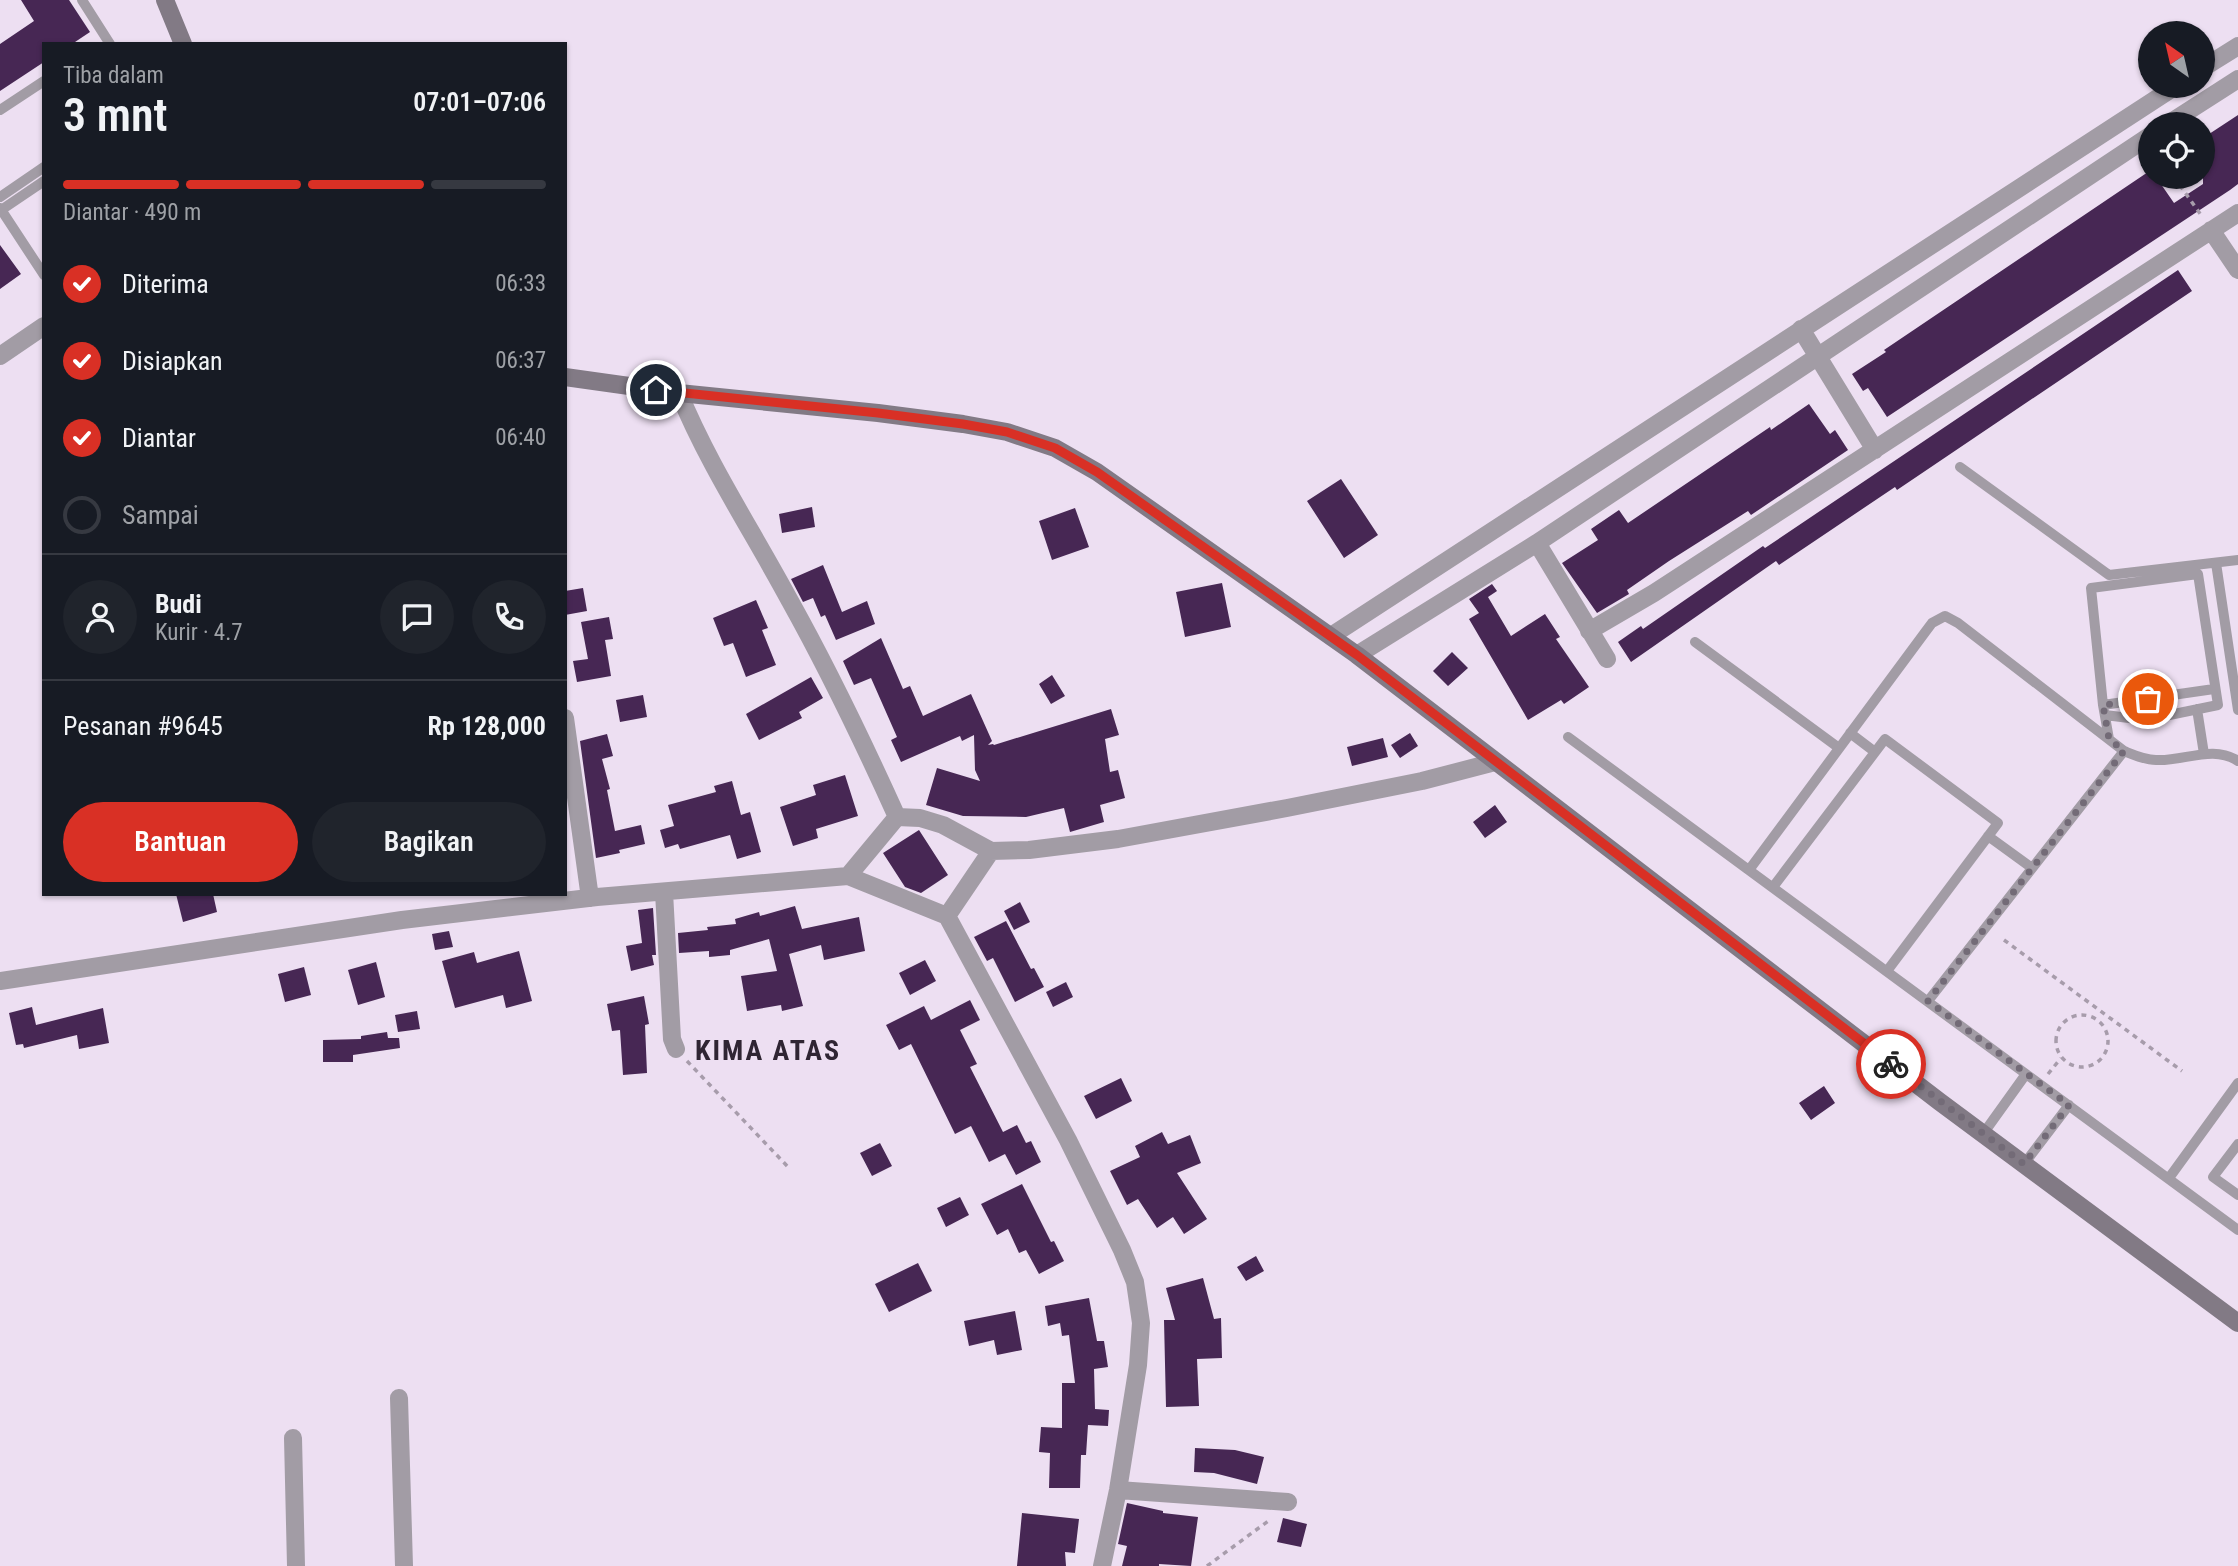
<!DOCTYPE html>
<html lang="id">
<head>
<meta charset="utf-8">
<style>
  body { margin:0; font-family:"Roboto Condensed",sans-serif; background:#20242c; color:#f1f3f6; height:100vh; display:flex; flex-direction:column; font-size:26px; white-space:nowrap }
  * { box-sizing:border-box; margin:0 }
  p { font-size:23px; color:#9ea1a6 }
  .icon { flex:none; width:38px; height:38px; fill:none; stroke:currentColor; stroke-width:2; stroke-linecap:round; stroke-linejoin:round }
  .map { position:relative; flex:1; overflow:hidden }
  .details { position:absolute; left:42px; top:42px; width:525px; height:854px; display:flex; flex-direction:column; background:#171b24; border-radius:0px; box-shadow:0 2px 5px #0004 }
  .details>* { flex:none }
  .needle { width:46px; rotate:326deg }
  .controls { position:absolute; left:2138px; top:21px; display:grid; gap:14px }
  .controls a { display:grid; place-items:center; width:77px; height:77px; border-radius:50%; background:#171b24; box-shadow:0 2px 5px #0004; font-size:35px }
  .pin { position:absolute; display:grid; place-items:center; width:60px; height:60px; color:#fff; margin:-30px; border:4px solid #fff; border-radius:50%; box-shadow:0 2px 7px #0007 }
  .courier { position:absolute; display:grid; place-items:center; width:70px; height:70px; margin:-35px; border:5px solid #d93025; border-radius:50%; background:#fff; color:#222; box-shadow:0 2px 9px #0007 }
  .head em { font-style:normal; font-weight:600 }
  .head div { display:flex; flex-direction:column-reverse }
  .head { display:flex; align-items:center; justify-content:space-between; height:119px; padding:0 21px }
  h1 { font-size:46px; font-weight:600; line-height:52px }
  .bar { display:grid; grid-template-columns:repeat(4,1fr); gap:10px 7px; align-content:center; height:84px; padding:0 21px }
  .bar i { height:9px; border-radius:5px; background:#363941 }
  .bar .on { background:#d93025 }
  .bar p { grid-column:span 4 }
  .line { display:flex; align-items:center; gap:18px; padding:0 21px; border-top:2px solid #363941 }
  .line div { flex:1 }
  .round { display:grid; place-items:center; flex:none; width:74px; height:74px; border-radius:37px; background:#20242c }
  ol { padding:0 21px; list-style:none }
  li { display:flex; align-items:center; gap:21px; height:77px }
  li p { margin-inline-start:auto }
  li .icon { padding:7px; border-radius:50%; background:#d93025; color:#fff; stroke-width:4 }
  li:last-child { color:#9ea1a6 }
  li i { width:38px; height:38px; border:4px solid #363941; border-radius:50% }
  .cta { display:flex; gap:14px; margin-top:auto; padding:14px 21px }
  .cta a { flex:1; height:80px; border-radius:42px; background:#d93025; color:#fff; font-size:28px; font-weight:600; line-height:80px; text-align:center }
  .cta a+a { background:#20242c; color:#f1f3f6 }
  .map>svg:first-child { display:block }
</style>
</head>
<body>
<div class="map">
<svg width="2238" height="1566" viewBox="0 0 2238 1566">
  <rect width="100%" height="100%" fill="#eddff2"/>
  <!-- building -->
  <path fill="#472754" d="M21,0h48l21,32 -18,12h-28v18l-44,29v-47l34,-23z
    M2238,115v69l-8,6 -343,227 -19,-29 -5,3 -11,-17 34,-22 -2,-2 267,-180v7h5l18,26 29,-19v-46z
    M0,245l21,29 -21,15z
    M2178,270l14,21 -295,199 -2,-3 -116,78 -3,-4 -145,101 -13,-20 23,-16 2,3 120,-83 2,2z
    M1809,404l21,30 5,-4 13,20 -97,65 -3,-4 -79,50 -42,29 2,4 -32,19 -35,-50 36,-23 -7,-11 28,-19 9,13 142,-96 1,3z
    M1341,479l37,56 -34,23 -37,-57z
    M812,507l3,20 -33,6 -3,-19z
    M1075,508l14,39 -37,13 -13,-39z
    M823,565l19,47 25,-11 8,23 -39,16 -11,-25 -4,2 -8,-19 -10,4 -12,-23z
    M1222,583l9,44 -46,10 -9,-45z
    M1492,584l5,7 -9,6 23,39 34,-22 15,23 -4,2 33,48 -25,17 -3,-4 -33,20 -59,-101 10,-6 -10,-14z
    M583,588l4,23 -22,4v-24z
    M756,600l12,28 -6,2 14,35 -30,12 -13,-34 -9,3 -11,-28z
    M609,617l4,22 -8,1 6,36 -34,6 -4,-21 15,-2 -7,-37z
    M881,638l22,51 7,-3 13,30 48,-22 21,47 -4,4 5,-1 1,1 117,-36 8,26 -14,4 5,33 8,-2 7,28 -25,7 4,17 -34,10 -6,-24 -38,9 -63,-1 -37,-11 11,-37 43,13 -5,-11 -1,-35 -12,6 -2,-5 -59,26 -10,-22 6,-3 -26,-59 -17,7 -11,-24z
    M1452,652l16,16 -20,18 -15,-15z
    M1052,675l13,21 -14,8 -12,-20z
    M811,677l12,21 -24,14 3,6 -43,22 -13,-26z
    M643,695l4,22 -27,5 -4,-22z
    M1410,733l8,13 -18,12 -9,-13z
    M607,734l6,22 -11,3 8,30 -3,1 8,41 26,-6 4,19 -26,6 1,3 -24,5 -16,-117z
    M1383,738l5,19 -36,9 -5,-19z
    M845,775l13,41 -42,13 2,9 -25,8 -13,-39 36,-12 -3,-10z
    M732,781l9,34 9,-3 11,40 -24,7 -7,-24 -50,14 -2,-5 -13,4 -5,-18 14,-4 -6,-21 48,-13 -2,-6z
    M1495,805l12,17 -22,16 -12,-16z
    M919,830l29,45 -27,18 -16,-6 -22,-34z
    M176,894h37l4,18 -34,10z
    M1020,902l10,20 -16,8 -10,-19z
    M795,906l7,23 57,-12 6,34 -41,9 -3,-15 -32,9 14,52 -21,5 -1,-6 -34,6 -6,-35 36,-5 -8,-32 -39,11v5l-21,2v-6l-30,2 -1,-20 30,-3 -1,-3 29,-3 -1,-5 24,-7 1,4z
    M653,908l3,47h-4l2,10 -23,6 -5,-25 16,-3 -4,-33z
    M1006,921l25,48 3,-1 10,19 -29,15 -22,-44 -6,3 -13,-24z
    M449,931l4,16 -18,3 -3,-16z
    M519,951l13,50 -26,7 -3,-13 -48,13 -13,-47 32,-9 3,11z
    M925,960l11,21 -26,14 -11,-22z
    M376,962l9,35 -27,8 -10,-35z
    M304,967l7,28 -26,7 -7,-28z
    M1066,982l7,15 -20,10 -7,-15z
    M644,996l5,28 -4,1 2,48 -24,2 -3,-45 -8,1 -5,-27z
    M970,1000l10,20 -20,10 17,34 -7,3 33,65 14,-7 9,18 5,-2 10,21 -25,13 -11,-21 -16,8 -18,-36 -16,8 -44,-90 -12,6 -13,-25 38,-19 7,14z
    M32,1007l4,18 67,-17 6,35 -30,6 -2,-14 -53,13 -1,-4 -7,1 -7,-32z
    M417,1011l3,18 -22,3 -3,-17z
    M387,1032l1,6h11l1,10 -47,7v7h-30v-22l38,-1v-3z
    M1121,1078l11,23 -36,18 -12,-23z
    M1824,1086l11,17 -24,17 -12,-17z
    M1162,1132l6,12 22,-9 11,28 -24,10 30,46 -23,15 -11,-17 -16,11 -19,-29 -11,6 -17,-34 30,-14 -5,-11z
    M880,1143l12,23 -20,10 -12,-23z
    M1022,1184l29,58 3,-1 10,20 -25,13 -13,-24 -7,3 -11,-24 -11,6 -16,-31z
    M960,1197l9,18 -23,12 -9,-19z
    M1256,1256l8,15 -18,10 -9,-14z
    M918,1263l14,28 -43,21 -14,-28z
    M1203,1278l11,41 7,-1 1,40 -25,1 2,47 -33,1 -2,-87h11l-9,-32z
    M1089,1298l8,43h7l4,26 -14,2 1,40 14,1 -1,16 -20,-1 -2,30h-5l-1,33h-31l1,-35 -11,-1 2,-25 21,1v-45h13l-6,-48 -7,1 -2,-13 -12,3 -3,-20z
    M1015,1311l7,39 -25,5 -3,-15 -25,6 -5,-25z
    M1195,1448l40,2 29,7 -7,27 -43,-11 -20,-1z
    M1127,1503l36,8v2l35,4 -7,49 -32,-2v2h-37l5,-20 -9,-2z
    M1022,1513l57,6 -4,34 -10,-1 1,14h-49z
    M1283,1518l24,6 -6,23 -24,-5z"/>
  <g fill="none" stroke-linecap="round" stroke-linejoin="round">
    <!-- path -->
    <path stroke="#a79cab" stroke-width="3.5" stroke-dasharray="5 5" stroke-linecap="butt" d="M2174,177l27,38
      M2004,940l178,131
      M2056 1041a26 26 0 1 1 52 0a26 26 0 1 1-52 0Z
      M687,1061l103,108
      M2048,1074l13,-16
      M1207,1566l64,-47"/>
    <!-- service -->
    <path stroke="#a29ca5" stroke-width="10" d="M82,0l28,44
      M0,110l44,-29
      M0,197l44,-30
      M0,208l44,67
      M1,210l43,-29
      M1960,467l149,108 129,-15
      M2216,563l22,147
      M1695,642l144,106
      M2103,705l111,-16
      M2197,709l7,45
      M2105,715l40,5 73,-15 -20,-131 -107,14 12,117 6,34
      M1850,733l25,19
      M1568,737l670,493
      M1988,836l44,32
      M1749,870l177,-239 6,-8 13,-7 13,7 166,128
      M1773,887l112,-148 113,84 -111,148
      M1928,1001l196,-250c10,4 21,9 32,9 27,2 57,-16 82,1
      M1983,1134l43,-60
      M2238,1144l-25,33 25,18
      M2024,1164l45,-59
      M2169,1178l69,-95"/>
    <!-- minor -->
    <path stroke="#a29ca5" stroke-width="18" d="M2203,68l35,-22
      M2168,124l70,-45
      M2211,230l27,40
      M1801,329l74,121
      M0,356l44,-30
      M679,393c30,73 74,139 111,208 39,70 74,143 107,216
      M1537,543l70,116
      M1589,631l65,-38 584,-380
      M1331,636l845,-550
      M1357,655l180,-112 614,-408
      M565,718l25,180
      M991,851l-44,65 121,224 54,110 13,32 6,41 -3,42 -20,125 -16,76
      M848,876l99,40
      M664,892l8,147 4,10
      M0,981l402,-61 195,-23 251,-21 49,-59 23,1 23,7 48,26 38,-1 89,-11 169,-31 135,-27 73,-19
      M399,1398l5,168
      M293,1438l3,128
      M1118,1490l170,12"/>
    <!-- secondary -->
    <path stroke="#827a85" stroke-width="18" d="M165,0l18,44
      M565,377l114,16 199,20 85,11 44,8 48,16 42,24 260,183 583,447 298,221"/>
  </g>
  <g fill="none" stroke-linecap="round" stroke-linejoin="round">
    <!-- done -->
    <path stroke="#736b77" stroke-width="7" stroke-dasharray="0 12.6" d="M1891,1064l133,100 45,-59 -141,-104 196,-250 -15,-12 -6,-34 45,-6"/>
    <!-- route -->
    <path stroke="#d93025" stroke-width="9" d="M656,390l222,23 85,11 44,8 48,16 42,24 260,183 534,409"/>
  </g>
  <g text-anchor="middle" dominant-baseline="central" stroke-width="7" stroke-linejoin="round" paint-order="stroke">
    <!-- district labels -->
    <g font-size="28" font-weight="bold" letter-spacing="2" fill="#2f2533" stroke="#eddff2">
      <text x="768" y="1050">KIMA ATAS</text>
    </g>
  </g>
</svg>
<div class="controls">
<a><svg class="needle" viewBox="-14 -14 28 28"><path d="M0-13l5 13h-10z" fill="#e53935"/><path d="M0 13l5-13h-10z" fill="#9ea1a6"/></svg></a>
<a><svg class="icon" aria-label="locate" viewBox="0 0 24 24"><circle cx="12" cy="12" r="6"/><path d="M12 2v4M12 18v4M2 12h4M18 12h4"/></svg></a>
</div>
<div class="pin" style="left:2148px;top:699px;background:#ea580c"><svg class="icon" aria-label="bag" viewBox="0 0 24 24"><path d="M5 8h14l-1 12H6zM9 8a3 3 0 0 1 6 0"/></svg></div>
<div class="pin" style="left:656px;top:390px;background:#1f2937"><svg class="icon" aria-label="home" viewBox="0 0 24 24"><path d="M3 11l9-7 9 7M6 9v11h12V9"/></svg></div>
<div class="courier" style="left:1891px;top:1064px"><svg class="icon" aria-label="bike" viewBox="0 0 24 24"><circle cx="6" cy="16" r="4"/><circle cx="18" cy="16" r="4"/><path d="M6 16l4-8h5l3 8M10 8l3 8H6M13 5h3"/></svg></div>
<section class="details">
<div class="head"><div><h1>3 mnt</h1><p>Tiba dalam</p></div><em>07:01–07:06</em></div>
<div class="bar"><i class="on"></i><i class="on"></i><i class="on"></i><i></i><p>Diantar · 490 m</p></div>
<ol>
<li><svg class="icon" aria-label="check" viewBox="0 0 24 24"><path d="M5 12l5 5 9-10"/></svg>Diterima<p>06:33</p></li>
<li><svg class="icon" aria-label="check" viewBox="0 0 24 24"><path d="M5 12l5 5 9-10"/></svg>Disiapkan<p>06:37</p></li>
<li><svg class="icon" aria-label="check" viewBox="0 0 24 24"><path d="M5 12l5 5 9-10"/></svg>Diantar<p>06:40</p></li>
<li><i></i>Sampai</li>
</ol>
<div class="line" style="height:126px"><a class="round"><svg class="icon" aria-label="person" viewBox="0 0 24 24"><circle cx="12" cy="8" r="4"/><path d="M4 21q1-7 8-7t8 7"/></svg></a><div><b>Budi</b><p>Kurir · 4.7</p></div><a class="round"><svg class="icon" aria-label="chat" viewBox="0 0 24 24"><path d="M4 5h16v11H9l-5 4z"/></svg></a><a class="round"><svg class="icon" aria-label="phone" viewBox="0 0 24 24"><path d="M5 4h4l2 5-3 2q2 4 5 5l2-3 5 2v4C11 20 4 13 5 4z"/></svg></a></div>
<div class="line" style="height:91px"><div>Pesanan #9645</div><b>Rp 128,000</b></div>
<div class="cta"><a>Bantuan</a><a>Bagikan</a></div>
</section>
</div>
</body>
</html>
